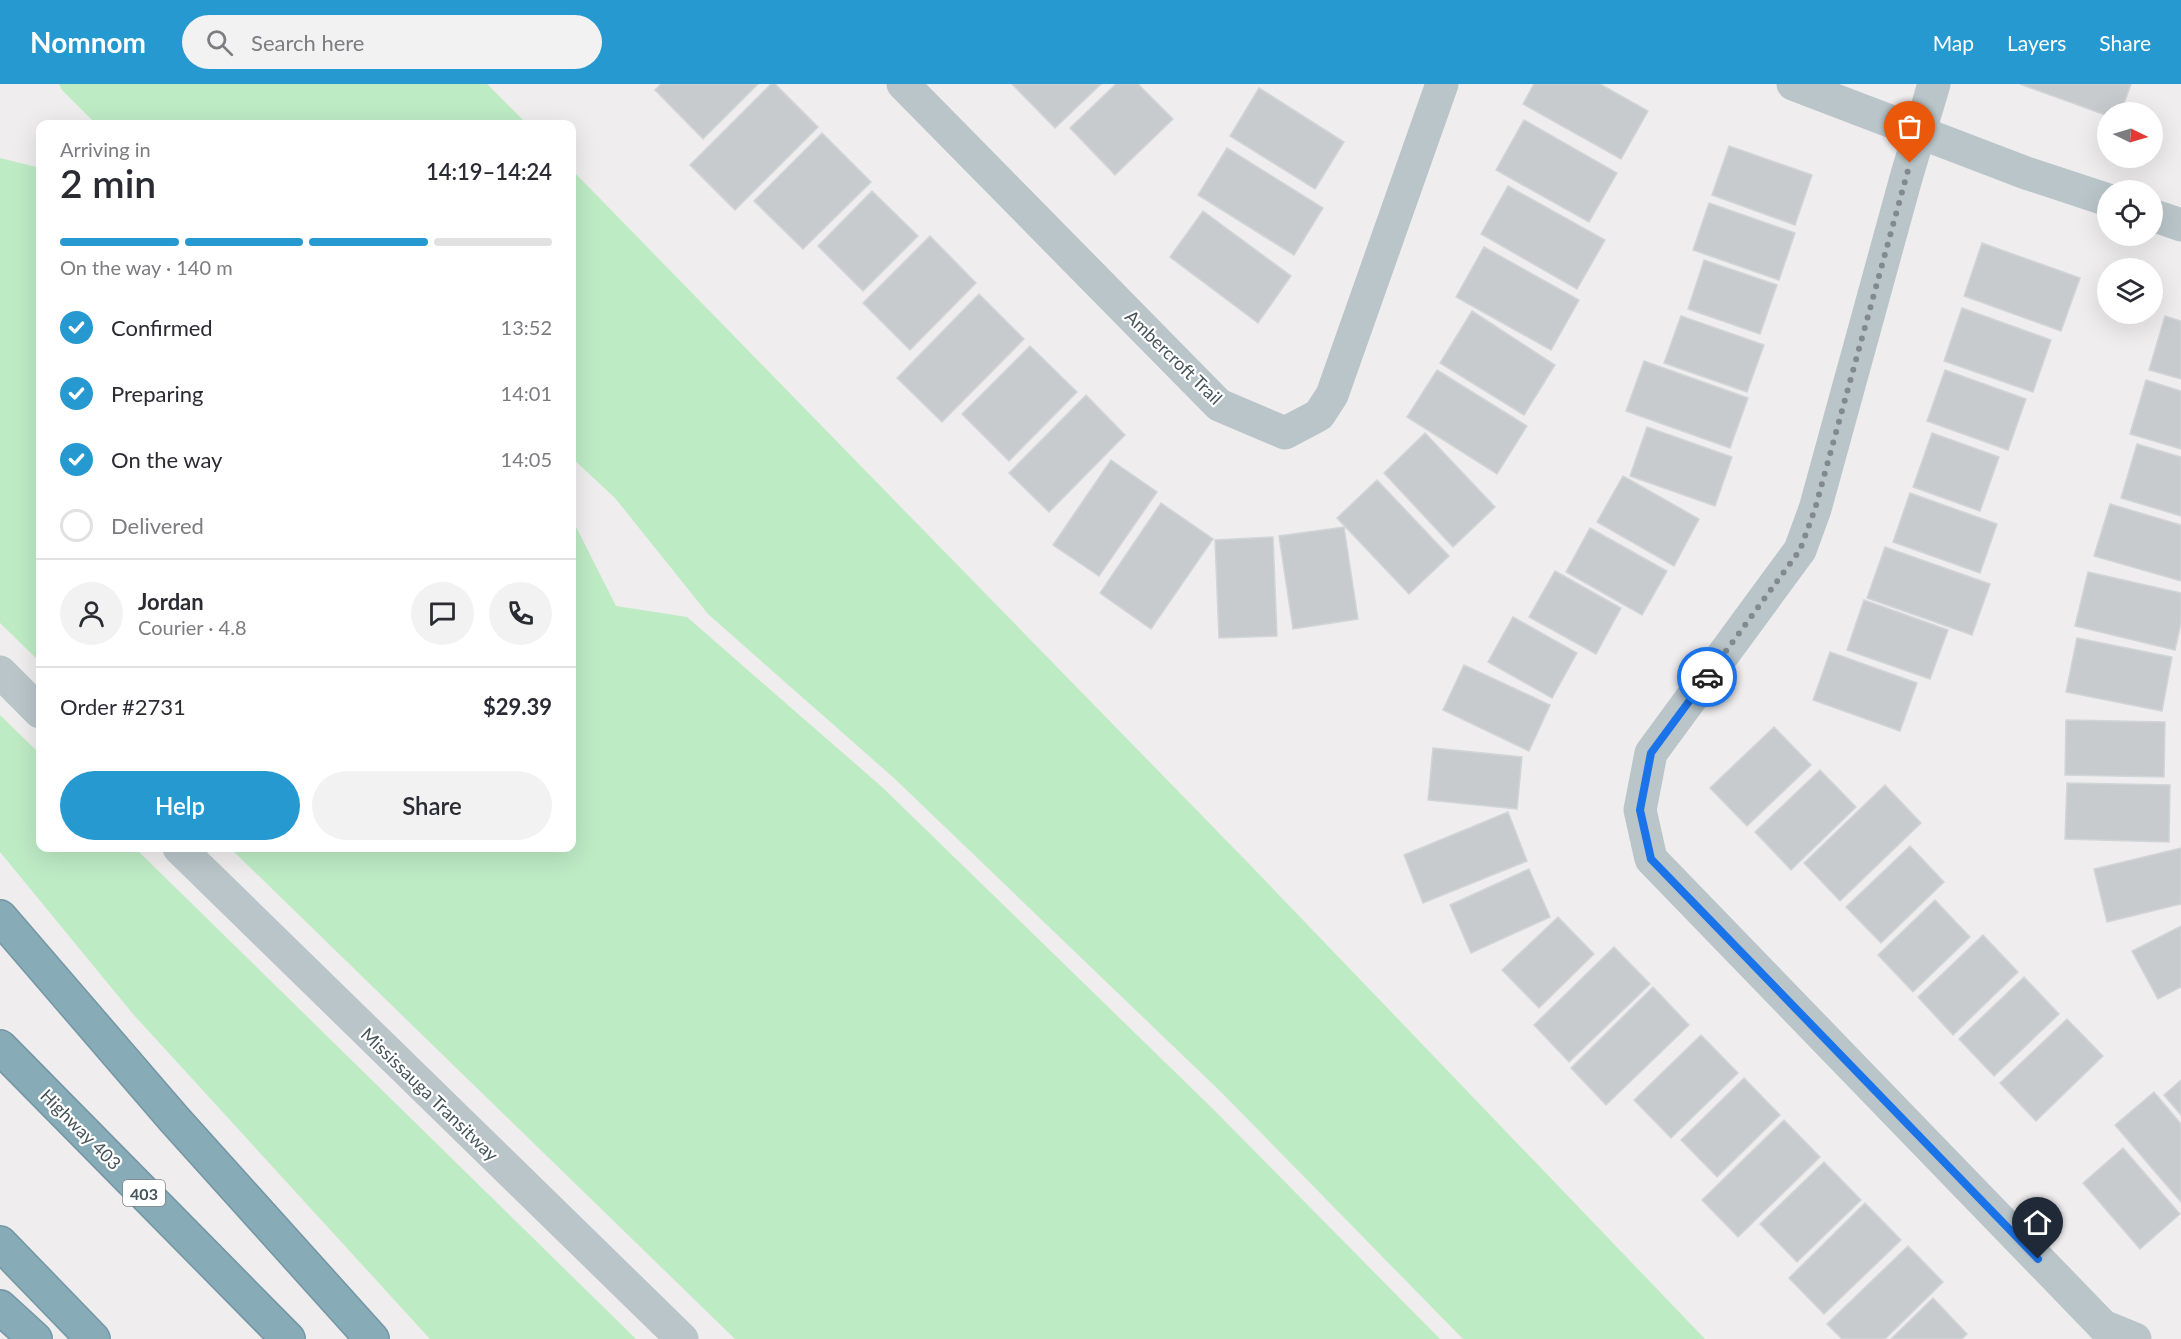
<!DOCTYPE html>
<html lang="en">
<head>
<meta charset="utf-8">
<style>
  body { margin:0; font-family:Lato,sans-serif; background:#f2f2f3; color:#2b2b33; height:100vh; display:flex; flex-direction:column; font-size:22px; white-space:nowrap }
  * { box-sizing:border-box; margin:0 }
  p { font-size:20px; color:#7c7c81 }
  .icon { flex:none; width:33px; height:33px; fill:none; stroke:currentColor; stroke-width:2; stroke-linecap:round; stroke-linejoin:round }
  .map { position:relative; flex:1; overflow:hidden }
  .side { position:absolute; left:36px; top:36px; width:540px; height:732px; display:flex; flex-direction:column; background:#fff; border-radius:12px; box-shadow:0 6px 24px #0002 }
  .side>* { flex:none }
  .needle { width:39px; rotate:95deg }
  .fabs { position:absolute; left:2097px; top:18px; display:grid; gap:12px }
  .fabs a { display:grid; place-items:center; width:66px; height:66px; border-radius:50%; background:#fff; box-shadow:0 6px 24px #0002; font-size:30px }
  .pin { position:absolute; display:grid; place-items:center; width:51px; height:51px; color:#fff; margin:-62px -26px; border-radius:50% 50% 50% 0; rotate:-45deg; box-shadow:0 0 6px #0007 }
  .pin .icon { rotate:45deg }
  .courier { position:absolute; display:grid; place-items:center; width:60px; height:60px; margin:-30px; border:4px solid #1a73e8; border-radius:50%; background:#fff; color:#222; box-shadow:0 2px 8px #0007 }
  .overview em { font-style:normal; font-weight:600 }
  .overview div { display:flex; flex-direction:column-reverse }
  .overview { display:flex; align-items:center; justify-content:space-between; height:102px; padding:0 24px }
  h1 { font-size:39px; font-weight:600; line-height:45px }
  .bar { display:grid; grid-template-columns:repeat(4,1fr); gap:9px 6px; align-content:center; height:72px; padding:0 24px }
  .bar i { height:8px; border-radius:4px; background:#e1e1e2 }
  .bar .selected { background:#2699d0 }
  .bar p { grid-column:span 4 }
  .line { display:flex; align-items:center; gap:15px; padding:0 24px; border-top:2px solid #e1e1e2 }
  .line div { flex:1 }
  .round { display:grid; place-items:center; flex:none; width:63px; height:63px; border-radius:32px; background:#f2f2f3 }
  ol { padding:0 24px; list-style:none }
  li { display:flex; align-items:center; gap:18px; height:66px }
  li p { margin-inline-start:auto }
  li .icon { padding:6px; border-radius:50%; background:#2699d0; color:#fff; stroke-width:4 }
  li:last-child { color:#7c7c81 }
  li i { width:33px; height:33px; border:3px solid #e1e1e2; border-radius:50% }
  .button { display:flex; gap:12px; margin-top:auto; padding:12px 24px }
  .button a { flex:1; height:69px; border-radius:36px; background:#2699d0; color:#fff; font-size:24px; font-weight:600; line-height:69px; text-align:center }
  .button a+a { background:#f2f2f3; color:#2b2b33 }
  header { display:flex; align-items:center; gap:36px; box-sizing:border-box; height:84px; padding:0 30px; background:#2699d0; color:#fff }
  header strong { font-size:28px }
  nav { display:flex; gap:33px; margin-inline-start:auto; font-size:21px }
  .search { width:420px; height:54px; background:#f2f2f3; display:flex; align-items:center; gap:15px; box-sizing:border-box; padding:0 21px; border-radius:33px; color:#7c7c81; font-size:22px }
  .map>svg:first-child { display:block }
</style>
</head>
<body>
<header>
<strong>Nomnom</strong>
<div class="search"><svg class="icon" aria-label="search" viewBox="0 0 24 24"><circle cx="10" cy="10" r="6"/><path d="M15 15l6 6"/></svg>Search here</div>
<nav><a>Map</a><a>Layers</a><a>Share</a></nav>
</header>
<div class="map">
<svg width="2181" height="1255" viewBox="0 0 2181 1255">
  <rect width="100%" height="100%" fill="#efeded"/>
  <!-- green -->
  <path fill="#bdebc4" d="M59,0h428l40,40h-431l-34,-34z
    M0,74l40,10v494l-40,-39z
    M572,86l683,700 450,469h-242l-241,-246 -327,-314 -187,-165 -93,-116 -43,-40z
    M572,435l44,87 71,11 195,170 330,321 228,231h-705l-505,-491h342z
    M0,631l40,39v94h95l501,491h-206l-297,-325 -133,-162z"/>
  <!-- building -->
  <path fill="#c7cbce" stroke="#d1d5d8" stroke-width="1.5" d="M661,0h97l-55,55 -48,-49z
    M771,0h4l43,43 -83,83 -45,-45z
    M1012,0h89l-46,44z
    M1116,0h22l35,35 -58,56 -45,-47z
    M1534,0h66l48,27 -27,48 -98,-55z
    M2020,0h111l-10,28h-13v4z
    M1259,4l85,54 -29,47 -85,-53z
    M1524,36l93,53 -28,49 -93,-52z
    M822,49l49,49 -68,67 -49,-48z
    M1729,62l83,29 -17,50 -83,-30z
    M1227,64l96,60 -29,47 -96,-60z
    M1508,102l97,54 -28,49 -96,-55z
    M872,107l46,45 -55,55 -45,-45z
    M1709,119l86,30 -16,47 -86,-30z
    M1203,127l88,65 -33,47 -88,-66z
    M930,152l46,47 -66,67 -47,-47z
    M1982,159l98,35 -19,53 -97,-35z
    M1484,163l95,53 -28,50 -95,-53z
    M1704,176l73,25 -17,49 -72,-25z
    M979,210l45,45 -82,83 -45,-44z
    M1962,224l89,32 -18,52 -89,-31z
    M1472,227l83,54 -31,50 -84,-52z
    M1681,232l83,29 -17,47 -83,-29z
    M2165,232l16,5v58l-32,-9z
    M1030,262l47,46 -68,69 -47,-47z
    M1644,277l104,37 -18,50 -104,-37z
    M1437,286l90,56 -30,48 -90,-57z
    M1945,286l81,29 -18,51 -81,-29z
    M2146,296l35,11v58l-51,-15z
    M1086,311l39,40 -76,77 -40,-39z
    M1647,343l85,30 -17,49 -85,-30z
    M1425,349l70,74 -42,40 -69,-74z
    M1932,349l67,24 -19,54 -67,-24z
    M2137,360l44,13v59l-60,-18z
    M1111,376l46,32 -58,84 -46,-31z
    M1623,392l76,43 -25,47 -77,-44z
    M1377,396l72,76 -40,38 -72,-76z
    M1910,409l87,31 -17,49 -87,-31z
    M1161,419l52,36 -62,90 -51,-36z
    M2110,420l71,21v56l-87,-25z
    M1344,443l14,92 -65,10 -14,-93z
    M1590,444l77,43 -25,44 -76,-43z
    M1273,453l4,99 -58,2 -4,-98z
    M1885,463l105,37 -18,51 -105,-37z
    M1555,487l66,37 -25,46 -67,-37z
    M2088,488l93,21v30l-6,27 -100,-24z
    M1864,516l84,30 -18,49 -83,-29z
    M1513,533l64,36 -25,45 -64,-36z
    M2077,554l95,19 -10,54 -96,-19z
    M1830,568l87,31 -17,48 -87,-31z
    M1464,581l86,40 -21,46 -86,-41z
    M2066,636l99,2 -1,55 -99,-2z
    M1774,643l37,38 -64,61 -37,-38z
    M1433,664l89,9 -5,52 -89,-9z
    M1820,686l36,37 -65,63 -36,-38z
    M2067,699l103,2 -1,57 -104,-3z
    M1885,701l36,38 -81,78 -36,-38z
    M1508,728l19,49 -104,42 -19,-48z
    M1910,762l34,36 -63,61 -35,-36z
    M2181,764v56l-74,18 -13,-53z
    M1529,785l21,48 -79,36 -21,-48z
    M1935,816l35,37 -57,55 -35,-37z
    M1558,833l36,37 -55,54 -37,-38z
    M2181,842v61l-23,12 -26,-48z
    M1983,851l35,37 -65,63 -35,-38z
    M1614,863l36,37 -81,78 -35,-37z
    M2024,893l35,37 -65,62 -35,-37z
    M1653,903l36,38 -83,80 -35,-37z
    M2067,935l36,37 -67,65 -36,-38z
    M1701,951l37,38 -67,65 -37,-38z
    M1744,994l36,37 -63,62 -36,-37z
    M2181,996v35l-17,-20z
    M2154,1008l27,32v78l-66,-77z
    M1784,1036l36,37 -82,80 -36,-37z
    M2123,1064l57,66 -40,35 -57,-66z
    M1824,1078l37,38 -64,62 -37,-38z
    M1865,1119l36,37 -77,74 -35,-36z
    M1908,1162l35,36 -58,57h-43l-15,-15z
    M1933,1214l34,36 -5,5h-71z"/>
  <g fill="none" stroke-linecap="round" stroke-linejoin="round">
    <defs>
      <path id="highway" d="M0,833l174,202 198,220
        M0,963l288,292
        M0,1159l93,96
        M0,1223l35,32"/>
    </defs>
    <!-- highway casing -->
    <use href="#highway" stroke="#7396a4" stroke-width="36"/>
    <!-- minor -->
    <path stroke="#b9c5c9" stroke-width="33" d="M903,0l316,321 66,28 34,-18 13,-20 110,-311
      M1793,0l233,89 82,27
      M1934,0l-28,94 -91,331 -15,41 -149,203 -11,57 11,49 452,467 32,13
      M2152,131l29,10
      M0,588l40,40
      M179,764l503,491"/>
    <!-- highway -->
    <use href="#highway" stroke="#88abb8" stroke-width="33"/>
  </g>
  <g fill="none" stroke-linecap="round" stroke-linejoin="round">
    <!-- done -->
    <path stroke="#818a8d" stroke-width="6" stroke-dasharray="0 10.8" d="M1707,593l93,-127 15,-41 95,-346"/>
    <!-- route -->
    <path stroke="#1a73e8" stroke-width="8" d="M1707,593l-56,76 -11,57 11,49 387,400"/>
  </g>
  <g text-anchor="middle" dominant-baseline="central" stroke-width="4.5" stroke-linejoin="round" paint-order="stroke">
    <!-- shield labels -->
    <rect fill="#fff" stroke="#7e878b" stroke-width="1.5" x="123" y="1096" width="42" height="26" rx="4.5"/>
    <g font-size="16" font-weight="bold" fill="#465459">
      <text x="144" y="1109">403</text>
    </g>
    <!-- street labels -->
    <g font-size="18" fill="#465459" stroke="#fff">
      <text transform="translate(1174 273) rotate(44)">Ambercroft Trail</text>
      <text transform="translate(430 1010) rotate(44)">Mississauga Transitway</text>
      <text transform="translate(81 1045) rotate(45)">Highway 403</text>
    </g>
  </g>
</svg>
<div class="fabs">
<a><svg class="needle" viewBox="-14 -14 28 28"><path d="M0-13l5 13h-10z" fill="#e53935"/><path d="M0 13l5-13h-10z" fill="#7c7c81"/></svg></a>
<a><svg class="icon" aria-label="locate" viewBox="0 0 24 24"><circle cx="12" cy="12" r="6"/><path d="M12 2v4M12 18v4M2 12h4M18 12h4"/></svg></a>
<a><svg class="icon" aria-label="layers" viewBox="0 0 24 24"><path d="M12 4l9 5-9 5-9-5zM3 14l9 5 9-5"/></svg></a>
</div>
<div class="pin" style="left:1910px;top:79px;background:#ea580c"><svg class="icon" aria-label="bag" viewBox="0 0 24 24"><path d="M5 8h14l-1 12H6zM9 8a3 3 0 0 1 6 0"/></svg></div>
<div class="pin" style="left:2038px;top:1175px;background:#1f2937"><svg class="icon" aria-label="home" viewBox="0 0 24 24"><path d="M3 11l9-7 9 7M6 9v11h12V9"/></svg></div>
<div class="courier" style="left:1707px;top:593px"><svg class="icon" aria-label="car" viewBox="0 0 24 24"><path d="M5 17H2v-5l4-1 3-4h7l3 4 3 1v5h-3M9 17h6M6 11h13"/><circle cx="7" cy="17" r="2"/><circle cx="17" cy="17" r="2"/></svg></div>
<section class="side">
<div class="overview"><div><h1>2 min</h1><p>Arriving in</p></div><em>14:19–14:24</em></div>
<div class="bar"><i class="selected"></i><i class="selected"></i><i class="selected"></i><i></i><p>On the way · 140 m</p></div>
<ol>
<li><svg class="icon" aria-label="check" viewBox="0 0 24 24"><path d="M5 12l5 5 9-10"/></svg>Confirmed<p>13:52</p></li>
<li><svg class="icon" aria-label="check" viewBox="0 0 24 24"><path d="M5 12l5 5 9-10"/></svg>Preparing<p>14:01</p></li>
<li><svg class="icon" aria-label="check" viewBox="0 0 24 24"><path d="M5 12l5 5 9-10"/></svg>On the way<p>14:05</p></li>
<li><i></i>Delivered</li>
</ol>
<div class="line" style="height:108px"><a class="round"><svg class="icon" aria-label="person" viewBox="0 0 24 24"><circle cx="12" cy="8" r="4"/><path d="M4 21q1-7 8-7t8 7"/></svg></a><div><b>Jordan</b><p>Courier · 4.8</p></div><a class="round"><svg class="icon" aria-label="chat" viewBox="0 0 24 24"><path d="M4 5h16v11H9l-5 4z"/></svg></a><a class="round"><svg class="icon" aria-label="phone" viewBox="0 0 24 24"><path d="M5 4h4l2 5-3 2q2 4 5 5l2-3 5 2v4C11 20 4 13 5 4z"/></svg></a></div>
<div class="line" style="height:78px"><div>Order #2731</div><b>$29.39</b></div>
<div class="button"><a>Help</a><a>Share</a></div>
</section>
</div>
</body>
</html>
